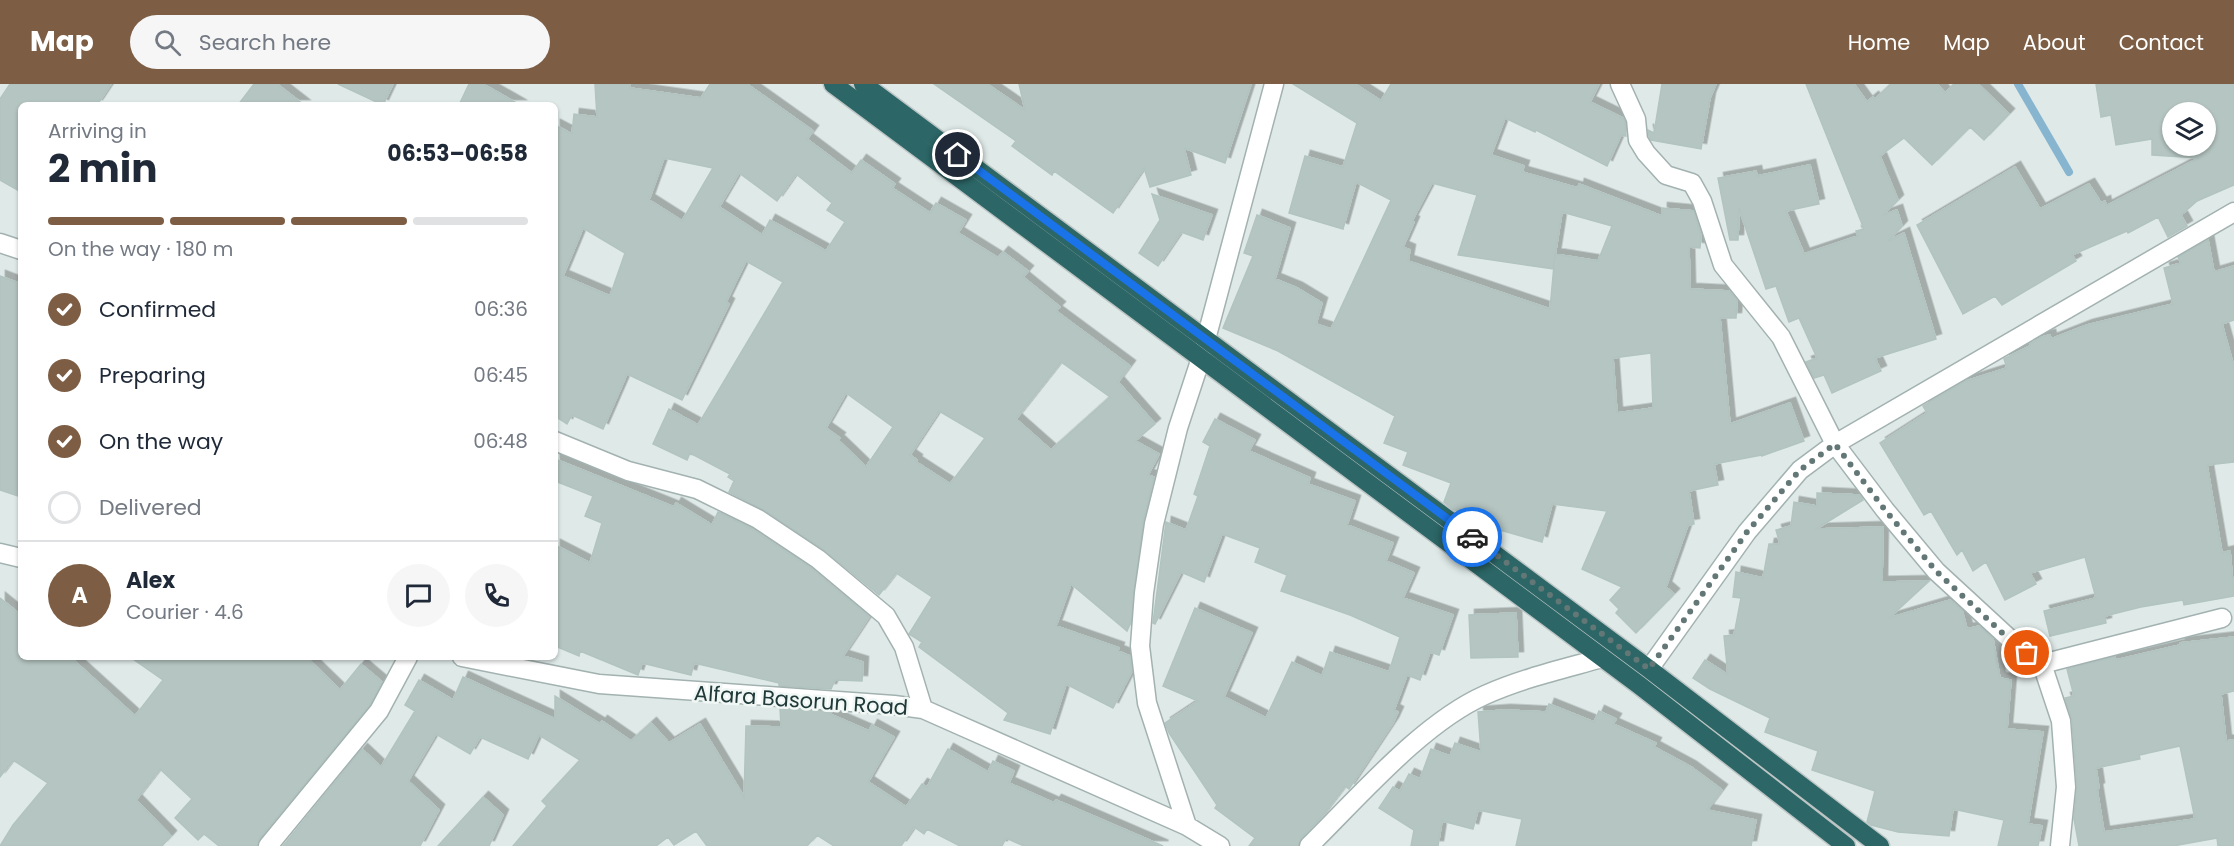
<!DOCTYPE html>
<html lang="en">
<head>
<meta charset="utf-8">
<style>
  body { margin:0; font-family:Poppins,sans-serif; background:#f6f6f7; color:#1f2937; height:100vh; display:flex; flex-direction:column; font-size:22px; white-space:nowrap }
  * { box-sizing:border-box; margin:0 }
  p { font-size:20px; color:#747a83 }
  .icon { flex:none; width:33px; height:33px; fill:none; stroke:currentColor; stroke-width:2; stroke-linecap:round; stroke-linejoin:round }
  .map { position:relative; flex:1; overflow:hidden }
  .drawer { position:absolute; left:18px; top:18px; width:540px; height:558px; display:flex; flex-direction:column; background:#fff; border-radius:9px; box-shadow:0 2px 4px #0004 }
  .drawer>* { flex:none }
  .fabs { position:absolute; left:2162px; top:18px; display:grid; gap:12px }
  .fabs a { display:grid; place-items:center; width:54px; height:54px; border-radius:50%; background:#fff; box-shadow:0 2px 4px #0004; font-size:30px }
  .pin { position:absolute; display:grid; place-items:center; width:51px; height:51px; color:#fff; margin:-26px; border:3px solid #fff; border-radius:50%; box-shadow:0 2px 6px #0007 }
  .courier { position:absolute; display:grid; place-items:center; width:60px; height:60px; margin:-30px; border:4px solid #1a73e8; border-radius:50%; background:#fff; color:#222; box-shadow:0 2px 8px #0007 }
  .head em { font-style:normal; font-weight:700 }
  .head div { display:flex; flex-direction:column-reverse }
  .head { display:flex; align-items:center; justify-content:space-between; height:102px; padding:0 30px }
  h1 { font-size:39px; font-weight:700; line-height:45px }
  .bar { display:grid; grid-template-columns:repeat(4,1fr); gap:9px 6px; align-content:center; height:72px; padding:0 30px }
  .bar i { height:8px; border-radius:4px; background:#e0e1e3 }
  .bar .on { background:#7d5e45 }
  .bar p { grid-column:span 4 }
  .line { display:flex; align-items:center; gap:15px; padding:0 30px; border-top:2px solid #e0e1e3 }
  .line div { flex:1 }
  .round { display:grid; place-items:center; flex:none; width:63px; height:63px; border-radius:32px; background:#f6f6f7 }
  ol { padding:0 30px; list-style:none }
  li { display:flex; align-items:center; gap:18px; height:66px }
  li p { margin-inline-start:auto }
  li .icon { padding:6px; border-radius:50%; background:#7d5e45; color:#fff; stroke-width:4 }
  li:last-child { color:#747a83 }
  li i { width:33px; height:33px; border:3px solid #e0e1e3; border-radius:50% }
  header { display:flex; align-items:center; gap:36px; box-sizing:border-box; height:84px; padding:0 30px; background:#7d5e45; color:#fff }
  header strong { font-size:28px }
  nav { display:flex; gap:33px; margin-inline-start:auto; font-size:21px }
  .search { width:420px; height:54px; background:#f6f6f7; display:flex; align-items:center; gap:15px; box-sizing:border-box; padding:0 21px; border-radius:33px; color:#747a83; font-size:22px }
  .map>svg:first-child { display:block }
</style>
</head>
<body>
<header>
<strong>Map</strong>
<div class="search"><svg class="icon" aria-label="search" viewBox="0 0 24 24"><circle cx="10" cy="10" r="6"/><path d="M15 15l6 6"/></svg>Search here</div>
<nav><a>Home</a><a>Map</a><a>About</a><a>Contact</a></nav>
</header>
<div class="map">
<svg width="2234" height="762" viewBox="0 0 2234 762">
  <defs>
    <filter id="shadow"><feDropShadow dx="5.5" dy="-5.5" stdDeviation="0" flood-color="#0004"/></filter>
  </defs>
  <rect width="100%" height="100%" fill="#dfeae8"/>
  <g fill="none" stroke-linecap="round" stroke-linejoin="round">
    <!-- stream -->
    <path stroke="#87b5d0" stroke-width="8" d="M2018,0l51,88"/>
  </g>
  <!-- building -->
  <path fill="#b5c5c1" stroke="#b2c4c0" stroke-width="1.5" fill-rule="evenodd" filter="url(#shadow)" d="M10,0h101l-14,21h-76v87l-21,-12v-81z
    M254,0h23l27,21h-66z
    M338,0h55l-10,21z
    M469,0h14l37,21h-61z
    M595,0h35v4l71,10 9,-14h37l66,47 -6,8 45,34 9,-13 34,24 -3,4 38,25 6,-10 30,17 -8,13 40,25 5,-6 25,19 -5,6 37,30 -4,4 74,55 -12,16 37,42 -20,17 24,13 -11,21 6,2 -11,45 -12,100 -4,9 -56,-47 -15,42 63,22 -1,3 12,5 2,15 -19,37 -47,-24 -16,50 -46,-14 4,-7 -89,-66 3,-5 -13,-8 23,-37 -36,-24 -17,22 -55,-45 -60,-40 -35,-18 5,-11 -6,-4 2,-3 -40,-21 -3,7 -34,-16 16,-35 29,16 85,-143 -37,-21 -20,41 3,2 -47,96 -55,-26 -24,55 -31,-14 -5,9 -12,-8v-291l17,9 2,-20 23,3zM664,74l49,10 -31,53 -33,-21zM739,89l38,28 19,-27 36,29 -5,7 18,12 -19,29 -56,-31 -8,15 -43,-28zM583,144l42,25 -15,43 -47,-20zM1061,278l49,35 -59,53 -35,-31zM846,309l47,34 -27,40 -28,-27 2,-2 -14,-10zM939,327l46,27 -35,46 -34,-22 1,-2 -7,-5z
    M934,0h53l38,26 -6,-26h232l-26,79 -41,-15 7,27 -41,12 -6,-19 -31,45 -59,-42 -2,4 -40,-29 4,-5z
    M1293,0h62l26,17 10,-17h208l-9,18 33,16 2,4 1,14 -5,-1 -14,31 -71,-36 -1,2 -30,-14 -14,37 33,11 -2,6 56,16 1,-4 83,32v-8l32,3 7,24 -1,13 -11,-1 1,42 39,2 8,9 -1,18h-16l10,106 60,-21 14,38 -42,15v-1l-48,9 4,21 -29,6 5,33 -6,1 -22,62 8,7 -38,39 -20,-20 3,-4 -9,-9 12,-13 -40,-18 25,-58 -55,-7 -10,38 -60,-17 1,-5 -31,-11 -8,-7 7,-19 -48,-18 5,-13 -24,-9 11,-27 -117,-65 -55,-23 30,-72 -9,-3 13,-38 33,13 -15,51 22,9 25,15 -6,21 15,5 60,-129 -35,-18 -13,47 -54,-16 16,-57 38,11 14,-44zM1432,99l45,12 -19,60 95,14 9,-57 50,14 -14,35 -43,-7 -5,55 -142,-48 2,-11 -7,-3 11,-25 -2,-1zM1651,269l2,55 -36,5 -4,-55z
    M1662,0h54l-6,14 -9,51 -50,-9 -2,-4 -1,-6 6,3z
    M1806,0h48l13,18 6,-5 2,2 16,-15h46l8,9 9,-9h24l31,30 -25,26 -14,-13 -38,38 -28,-27 -24,18 18,44 -15,15 14,-5 5,16 -14,15 16,-8 32,106 -61,19 6,13 -49,22 -8,-18 -10,3 -8,-16 11,-4 -18,-40 -10,4 -13,-36 -10,3 -27,-81 -1,32h-8l-12,-62 38,-7 1,5 53,-11 9,39 -33,7 18,43 54,-18 -2,-5 8,-2z
    M2096,0h138v101l-37,16 -16,14 6,11 -19,11 -10,-20 -30,16 -1,-2 -55,24 4,6 -74,44 -7,-9 -32,18 -46,-89 98,-58 25,42 49,-25 12,19 4,-2 1,5 93,-48 -47,-3v-16l-36,6 -5,-30 -10,2zM2172,28h33v34h-33z
    M1152,110l60,21 -9,25 -22,-8 -23,34 -19,-13 21,-33z
    M2208,156l6,32 20,-6v54l-12,4 12,43v95l-27,3 15,88 8,-2 4,45 -50,9 -1,-5 -42,7 -36,9 1,7 -56,13 -6,-25 52,-13 -11,-41 -55,16 6,11 -31,16 -19,-38 -13,9 -11,-21 -5,5 -26,-44 -7,4 -44,-72 47,-30 -4,-7 43,-25 41,-13 -3,-9 26,-13v-2l12,-7 8,-2 1,4 36,-14 86,-21 -9,-36 17,-5 -3,-6z
    M0,192l21,8v213l-21,-7z
    M1215,335l40,21 -6,11 61,27 -2,6 47,17 -8,24 46,18 -7,18 28,12 -11,25 50,17 -14,40 -9,-3 -10,28 -13,-5 -13,35 4,2 -5,11 -44,66 -4,-3 -26,34 -18,18 -3,8h-49l6,-8 -40,-30 2,-3 -48,-72 -4,-10 33,-22 -35,-15 32,-78 57,25 -28,64 42,21 26,-56 30,14 8,-24 59,20 11,-35 -50,-22 -69,-24 6,-16 -32,-13 5,-14 -38,-14 -18,48 -23,-10 -26,52 -2,-1 13,-101 20,8 12,-34 -4,-2 16,-48 -7,-4z
    M555,375l119,48 2,-4 36,22 6,-13 34,17 59,39 58,49 -26,39 20,6 -1,19 -27,-1 -4,9 -52,-3v-3l-85,-20 -3,12 -49,-12 -4,12 -58,-24 -1,5 -24,-10v-101l35,18 12,-40 -17,-7 8,-20 -38,-15z
    M1817,409l42,2 4,5 -47,29 67,-2 -1,55 47,-1 -40,37 61,-18 12,10 5,19 12,-3 14,13 7,39 11,2 -4,49 36,3 -15,92 14,2 -4,20h-40l6,-26 -51,-11 -4,27 -51,-4 -27,-7 -4,-3 8,-31 -63,-21 6,-19 -53,-19 5,-14 -60,-29 -17,-11 12,-18 23,15 -4,-39 10,-1 7,-37 -8,-1 3,-25 27,6 6,-34h11l-4,-14 15,-4 3,-24 23,4z
    M0,514l21,17v42h49l65,59 28,-36 -33,-23h176l34,33 21,-26 21,18 -12,23 -111,134 -2,7h-38l-15,-12 -6,6 -23,-22 17,-19 -32,-30 -24,31 35,36 -9,10h-162l13,-21 35,-42 -35,-23 -13,17z
    M1516,529l2,44 -47,1 -2,-43z
    M2234,553v54l-13,3 5,47 8,-1v106h-16l-1,-8 -44,8h-94l-5,-27 3,-33 -5,-66 -7,-22 9,-2 -7,-27 48,-12 1,3 64,-15v-2zM2180,662l15,73 -91,13 -7,-43 2,-1 -3,-20 44,-9 -1,-4z
    M463,593l92,42v-23l45,28 2,-3 29,20 20,-18 18,20 31,-19 44,73 2,-71 35,1 -1,-19 43,3 46,20 3,-6 22,12 -26,45 38,25 16,-23 5,3 21,-38 40,23 5,-11 21,10 -5,12 45,20 2,-3 107,46h-139l-18,-8 -4,8h-42l-33,-17 -3,5 -10,-7 -13,19h-67l-17,-11 -10,11h-100l-11,-15 -22,14 -6,-8 -12,9h-143l34,-40 -5,-5 38,-41 -41,-25 -11,24 -48,-22 -10,17 -34,-20 -28,47 31,29 -19,36h-137l79,-97 19,18 34,-56 -10,-6 14,-25 34,20z
    M1549,620l45,18 5,-11 17,8 -3,5 43,19 -2,4 37,20 31,23 -15,20 49,10 -5,26h-235l6,-27 -44,-9 -5,19 -31,-8 -4,25h-27l3,-16 -35,-22 14,-21 7,4 9,-17 11,5 11,-30 19,7 5,-13 26,9 -3,-40 27,-2 41,2z
    M483,713l20,18 -14,31h-51z"/>
  <g fill="none" stroke-linecap="round" stroke-linejoin="round">
    <defs>
      <path id="minor" d="M1620,0l16,35 2,21 8,13 20,22 26,8 10,18 21,64 58,72 54,107 50,66 51,61 76,70 30,23 19,57 5,66 -6,59
        M0,159l21,7
        M555,357l73,30 69,18 61,30 60,40 68,57 18,31 19,62
        M0,469l21,5
        M462,573l137,27 295,21 29,4 264,117 33,20
        M2042,580l180,-46
        M1649,585l98,-137 53,-62 35,-26 399,-232
        M1187,742l-40,-123 -7,-57 4,-53 10,-69 24,-96 23,-70 73,-274
        M268,762l111,-135 29,-54
        M1309,762c50,-49 113,-123 176,-151 38,-17 78,-26 117,-37"/>
      <path id="highway" d="M833,0l806,601 207,161
        M863,0l786,585 231,177"/>
    </defs>
    <!-- minor casing -->
    <use href="#minor" stroke="#a2b2b0" stroke-width="21"/>
    <!-- highway casing -->
    <use href="#highway" stroke="#bcc4c4" stroke-width="21"/>
    <!-- minor -->
    <use href="#minor" stroke="#fff" stroke-width="18"/>
    <!-- highway -->
    <use href="#highway" stroke="#2c6666" stroke-width="18"/>
  </g>
  <g fill="none" stroke-linecap="round" stroke-linejoin="round">
    <!-- done -->
    <path stroke="#637876" stroke-width="6" stroke-dasharray="0 10.8" d="M1472,453l177,132 98,-137 53,-62 35,-26 50,66 51,61 76,71 15,11"/>
    <!-- route -->
    <path stroke="#1a73e8" stroke-width="8" d="M958,71l514,382"/>
  </g>
  <g text-anchor="middle" dominant-baseline="central" stroke-width="5" stroke-linejoin="round" paint-order="stroke">
    <!-- street labels -->
    <g font-size="21" fill="#203a39" stroke="#f0f7f5">
      <text transform="translate(801 616) rotate(4)">Alfara Basorun Road</text>
    </g>
  </g>
</svg>
<div class="fabs">
<a><svg class="icon" aria-label="layers" viewBox="0 0 24 24"><path d="M12 4l9 5-9 5-9-5zM3 14l9 5 9-5"/></svg></a>
</div>
<div class="pin" style="left:2027px;top:569px;background:#ea580c"><svg class="icon" aria-label="bag" viewBox="0 0 24 24"><path d="M5 8h14l-1 12H6zM9 8a3 3 0 0 1 6 0"/></svg></div>
<div class="pin" style="left:958px;top:71px;background:#1f2937"><svg class="icon" aria-label="home" viewBox="0 0 24 24"><path d="M3 11l9-7 9 7M6 9v11h12V9"/></svg></div>
<div class="courier" style="left:1472px;top:453px"><svg class="icon" aria-label="car" viewBox="0 0 24 24"><path d="M5 17H2v-5l4-1 3-4h7l3 4 3 1v5h-3M9 17h6M6 11h13"/><circle cx="7" cy="17" r="2"/><circle cx="17" cy="17" r="2"/></svg></div>
<section class="drawer">
<div class="head"><div><h1>2 min</h1><p>Arriving in</p></div><em>06:53–06:58</em></div>
<div class="bar"><i class="on"></i><i class="on"></i><i class="on"></i><i></i><p>On the way · 180 m</p></div>
<ol>
<li><svg class="icon" aria-label="check" viewBox="0 0 24 24"><path d="M5 12l5 5 9-10"/></svg>Confirmed<p>06:36</p></li>
<li><svg class="icon" aria-label="check" viewBox="0 0 24 24"><path d="M5 12l5 5 9-10"/></svg>Preparing<p>06:45</p></li>
<li><svg class="icon" aria-label="check" viewBox="0 0 24 24"><path d="M5 12l5 5 9-10"/></svg>On the way<p>06:48</p></li>
<li><i></i>Delivered</li>
</ol>
<div class="line" style="height:108px"><b class="round" style="background:#7d5e45;color:#fff">A</b><div><b>Alex</b><p>Courier · 4.6</p></div><a class="round"><svg class="icon" aria-label="chat" viewBox="0 0 24 24"><path d="M4 5h16v11H9l-5 4z"/></svg></a><a class="round"><svg class="icon" aria-label="phone" viewBox="0 0 24 24"><path d="M5 4h4l2 5-3 2q2 4 5 5l2-3 5 2v4C11 20 4 13 5 4z"/></svg></a></div>
</section>
</div>
</body>
</html>
